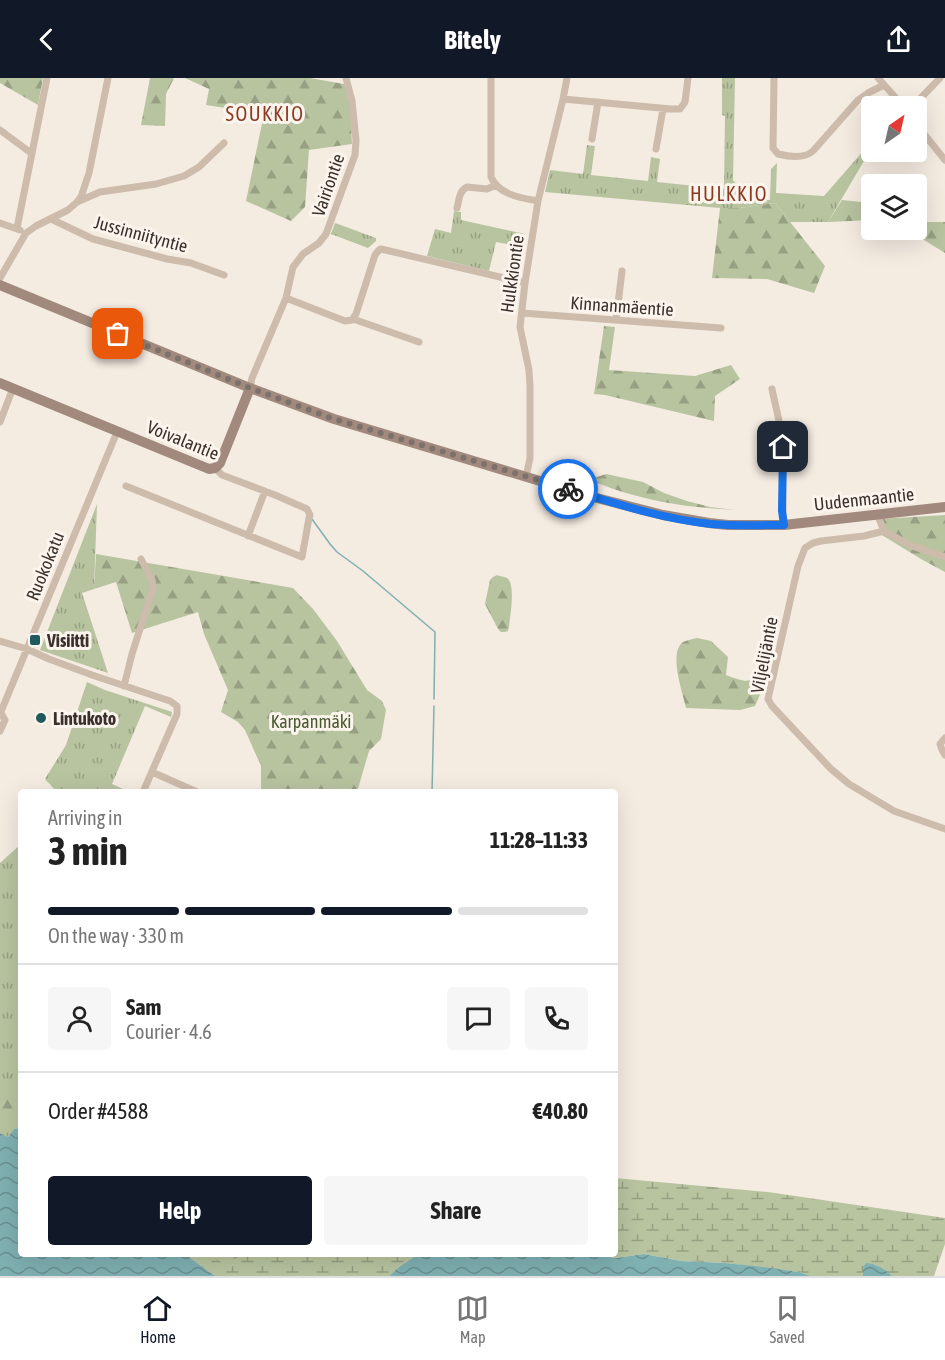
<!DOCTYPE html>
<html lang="en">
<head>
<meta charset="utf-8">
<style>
  body { margin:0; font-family:"Asap Condensed",sans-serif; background:#f6f6f6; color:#222; height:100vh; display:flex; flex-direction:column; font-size:22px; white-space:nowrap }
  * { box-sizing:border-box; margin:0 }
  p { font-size:20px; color:#767676 }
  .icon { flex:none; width:33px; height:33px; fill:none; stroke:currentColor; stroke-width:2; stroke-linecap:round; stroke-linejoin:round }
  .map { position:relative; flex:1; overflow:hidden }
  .details { position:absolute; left:18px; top:711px; width:600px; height:468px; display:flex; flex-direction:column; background:#fff; border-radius:6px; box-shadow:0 6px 24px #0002 }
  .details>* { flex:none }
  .needle { width:39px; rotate:34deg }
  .tools { position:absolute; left:861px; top:18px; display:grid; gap:12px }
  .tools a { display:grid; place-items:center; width:66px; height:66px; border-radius:6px; background:#fff; box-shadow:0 6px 24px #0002; font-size:30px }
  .pin { position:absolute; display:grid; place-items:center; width:51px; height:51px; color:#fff; margin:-26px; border-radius:12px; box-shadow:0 3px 9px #0006 }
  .courier { position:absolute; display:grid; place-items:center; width:60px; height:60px; margin:-30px; border:4px solid #1a73e8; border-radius:50%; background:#fff; color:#222; box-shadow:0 2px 8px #0007 }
  .head em { font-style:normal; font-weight:700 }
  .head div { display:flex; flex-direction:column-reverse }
  .head { display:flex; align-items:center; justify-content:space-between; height:102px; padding:0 30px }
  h1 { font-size:39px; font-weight:700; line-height:45px }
  .bar { display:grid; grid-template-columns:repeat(4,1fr); gap:9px 6px; align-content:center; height:72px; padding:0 30px }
  .bar i { height:8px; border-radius:4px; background:#e0e0e0 }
  .bar .on { background:#111827 }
  .bar p { grid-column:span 4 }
  .line { display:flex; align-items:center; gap:15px; padding:0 30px; border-top:2px solid #e0e0e0 }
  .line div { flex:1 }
  .round { display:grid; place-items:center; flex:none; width:63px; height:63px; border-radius:6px; background:#f6f6f6 }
  .action { display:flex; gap:12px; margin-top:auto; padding:12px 30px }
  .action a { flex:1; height:69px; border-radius:6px; background:#111827; color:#fff; font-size:24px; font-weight:700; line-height:69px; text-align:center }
  .action a+a { background:#f6f6f6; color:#222 }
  header { display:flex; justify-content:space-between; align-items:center; height:78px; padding:0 30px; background:#111827; color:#fff; font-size:27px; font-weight:700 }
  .tabs { display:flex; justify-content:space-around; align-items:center; height:84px; border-top:2px solid #e0e0e0; background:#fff; font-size:16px; color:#767676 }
  .tabs a { display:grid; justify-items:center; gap:3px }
  .tabs .on { color:#111827 }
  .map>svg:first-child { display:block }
</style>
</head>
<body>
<header><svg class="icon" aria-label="back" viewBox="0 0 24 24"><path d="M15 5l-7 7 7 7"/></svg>Bitely<svg class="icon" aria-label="share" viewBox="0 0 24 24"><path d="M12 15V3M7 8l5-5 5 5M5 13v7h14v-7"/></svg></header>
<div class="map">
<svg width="945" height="1198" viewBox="0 0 945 1198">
  <defs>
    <pattern id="grass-tufts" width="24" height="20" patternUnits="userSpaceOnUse" patternTransform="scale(1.5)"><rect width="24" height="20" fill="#b8c4a0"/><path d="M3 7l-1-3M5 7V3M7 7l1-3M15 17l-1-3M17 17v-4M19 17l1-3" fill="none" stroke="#97a083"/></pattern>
    <pattern id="forest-firs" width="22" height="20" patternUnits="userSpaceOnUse" patternTransform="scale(1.5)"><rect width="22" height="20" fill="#b8c4a0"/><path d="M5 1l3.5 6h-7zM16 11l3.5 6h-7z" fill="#97a083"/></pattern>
    <pattern id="wetland-marsh" width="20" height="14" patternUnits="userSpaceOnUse" patternTransform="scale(1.5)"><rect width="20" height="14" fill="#b8c4a0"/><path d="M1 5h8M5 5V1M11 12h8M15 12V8" fill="none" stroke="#97a083"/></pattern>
    <pattern id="water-waves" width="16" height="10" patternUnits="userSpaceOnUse" patternTransform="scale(1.5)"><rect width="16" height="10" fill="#7fb0b2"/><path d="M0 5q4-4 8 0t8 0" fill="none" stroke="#699091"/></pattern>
  </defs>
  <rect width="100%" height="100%" fill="#f4ebe1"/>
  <!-- grass -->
  <path fill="url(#grass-tufts)" d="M722,0h13l-2,102 17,19 20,1 1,-31 6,-6 -1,30 48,3 47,-54v7l-43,73h-38l-15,-19 -35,5h-20l-175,-16 5,-22 33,4 4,-29 8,1 -4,29 57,6 3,-24 9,2 -3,23 67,7 1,-73 -3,-1z
    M454,133l7,1v8l64,14 -2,13 -27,-5 -7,29 -62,-15 8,-27 16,4z
    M335,145l41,15v3l-8,7 -37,-14z
    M97,426l-3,85 -12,4 26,80 -68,-23z
    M87,604l18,8 67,22 -1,5 -26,-11 -33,78 18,8h-73l-12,-13 21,-34z
    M21,766v284l-7,1 -6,8 -8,-4v-270z"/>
  <!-- forest -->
  <path fill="url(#forest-firs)" d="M0,0h43l-5,27 -38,-22z
    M150,0h24l-8,16 -1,32 -24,-1z
    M185,0h125l34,6c9,14 7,43 8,60l-43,6 -4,57 -14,14 -45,-20 18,-87 -58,-9 3,-16z
    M842,122l29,3v17l-43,2z
    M775,125l50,63 -11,27 -47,-14 -55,-1 8,-70h20z
    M917,134l9,10h19v31l-37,-23h8z
    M604,248l11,1 -6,43 86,6 36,-11 9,14 -25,17 -1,25 -109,-26 -11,-1z
    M606,396l37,8 21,11 23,8 23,6 25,3c-33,-2 -66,-5 -98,-14 -17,-4 -33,-11 -49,-16z
    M945,437v57l-24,-13 -44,-27 7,-2 -5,-11z
    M96,476l197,34 20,21 24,32 30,49 15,11 4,9 -5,29 -12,12 -12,41h-96v-26l-16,-36 -7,-8 -17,-10 7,-22 -24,-56 -6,-22 -66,21 -16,-51 -22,7z
    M497,497c2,1 9,2 10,3 9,6 3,39 2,49l-1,4 -3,1h-4l-3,-3 -13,-25 5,-24 3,-3z
    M697,560l14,3 17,16 -2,18c21,8 24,9 41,-6l-8,28 -4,9 -15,4 -54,-2c-3,-15 -18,-55 -3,-66 4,-2 10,-3 14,-4z
    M0,1016l21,10v13l-21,-7z
    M210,1176h29l-8,16z"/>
  <!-- wetland -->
  <path fill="url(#wetland-marsh)" d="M615,1100l153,14 177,26v26l-11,32h-42c-7,-8 -19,-5 -29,-5v5h-52l-12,-4 -74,-9 -44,-2 -37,-7 -28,4 -22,-4h21z
    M185,1176h25l21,15 8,-15h179l-19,13 -10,9h-174z"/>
  <!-- water -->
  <path fill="url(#water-waves)" d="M21,1050v126h164l30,22h-215v-143l8,4 6,-8z
    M418,1176h25l4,3 15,-3h132l22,4 28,-4 37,7 44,2 39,4 35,5 12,4h-422l10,-9z
    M866,1185c8,0 21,7 26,13h-29v-9z"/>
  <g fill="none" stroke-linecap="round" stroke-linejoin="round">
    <!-- stream -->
    <path stroke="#7fb0b2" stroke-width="1.5" d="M312,441l18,25 7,8 26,19 72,61 -1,67
      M432,714l2,-86"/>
    <!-- street -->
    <path stroke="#cdbbac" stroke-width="7" d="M491,0v99c8,18 30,21 47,24
      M774,0l-1,70 5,6c12,3 26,5 35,-3l45,-51 10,-7 16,-8
      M878,0l25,28
      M563,21l108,10h9l5,-7 3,-24
      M913,28l27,-28
      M916,46l29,36
      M0,52l31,23
      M592,61l6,-37
      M656,71l7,-40
      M77,124l23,-10 56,-8 28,-8 15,-9 25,-24
      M457,130c2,-8 2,-17 10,-21l20,2 9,-4
      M51,141l42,20 74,20 24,4 33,12
      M0,145l20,7
      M17,150l30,-150
      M0,200l26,-45 10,-7 32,-16 9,-8 4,-5 8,-24 19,-95
      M286,220l59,23 7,-1 4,-6 19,-59 4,-5 2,-1 144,34
      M522,235l199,15
      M353,241l66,23
      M616,242l6,-49
      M250,310l2,-10 34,-80 7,-31 10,-13 16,-11 7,-9 29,-79 1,-15 -4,-39 -6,-23
      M772,311c4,20 10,40 11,60 1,25 -2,51 1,76
      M0,344l13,-34
      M526,399l4,-19v-72l-1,-16 -9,-43 5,-44 13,-82 25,-102 4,-21
      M126,408l176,71 7,-39 1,-3 -3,-6 -32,-14 -53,-20 -7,-7
      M877,436l7,17 28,15 33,11
      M884,453l-20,5 -43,5 -8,2 -8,5 -7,18 -30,133 4,7 59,63 18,15 45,27 51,18
      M248,458l17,-45
      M0,563l27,8 22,10 43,16 78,26 7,5v8l-34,78
      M124,608l8,-32 21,-66 -1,-8 -11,-21
      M0,636l117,-282
      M0,653l5,-11 -4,-7
      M945,660l-5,6 2,6 3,5
      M152,694l45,20"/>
    <!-- secondary -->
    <path stroke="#a18a7d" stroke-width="10" d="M0,207l250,103 84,31 259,78 70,18 46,8 19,2h56l161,-18
      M0,305l209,86 6,-1 5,-5 30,-75"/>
  </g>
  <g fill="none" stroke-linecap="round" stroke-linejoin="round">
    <!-- done -->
    <path stroke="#7c716b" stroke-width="6" stroke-dasharray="0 10.8" d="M118,256l132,54 84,31 234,70"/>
    <!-- route -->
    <path stroke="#1a73e8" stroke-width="8" d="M568,411c46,14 94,30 143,35 24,2 49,1 73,1l-2,-14 1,-64"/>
  </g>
  <!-- markers -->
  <g fill="#1f5a5e" stroke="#fbf5ee" stroke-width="2">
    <rect x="29" y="556" width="12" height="12" rx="3"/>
    <circle cx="41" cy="640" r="6"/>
  </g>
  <g text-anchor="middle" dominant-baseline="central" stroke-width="6" stroke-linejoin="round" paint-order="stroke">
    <!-- street labels -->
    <g font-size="18" fill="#3b302b" stroke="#fbf5ee">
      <text transform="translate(328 107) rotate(-71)">Vairiontie</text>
      <text transform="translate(141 156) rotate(15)">Jussinniityntie</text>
      <text transform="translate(512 196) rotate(-82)">Hulkkiontie</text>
      <text transform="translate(622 228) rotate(4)">Kinnanmäentie</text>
      <text transform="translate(183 362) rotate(22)">Voivalantie</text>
      <text transform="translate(864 421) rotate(-6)">Uudenmaantie</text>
      <text transform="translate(45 488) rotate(-68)">Ruokokatu</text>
      <text transform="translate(764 577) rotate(-79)">Viljelijäntie</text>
    </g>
    <!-- poi labels -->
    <g font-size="18" font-weight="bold" fill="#3b302b" stroke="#fbf5ee" text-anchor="start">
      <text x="47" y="562">Visiitti</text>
      <text x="53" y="640">Lintukoto</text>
    </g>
    <!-- park labels -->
    <g font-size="18" fill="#4a5a2e" stroke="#fbf5ee">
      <text x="311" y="643">Karpanmäki</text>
    </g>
    <!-- neighbourhood labels -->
    <g font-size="20" letter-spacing="1.5" fill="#8c3b22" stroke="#fbf5ee">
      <text x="265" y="35">SOUKKIO</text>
      <text x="729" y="115">HULKKIO</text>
    </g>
  </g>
</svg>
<div class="tools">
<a><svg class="needle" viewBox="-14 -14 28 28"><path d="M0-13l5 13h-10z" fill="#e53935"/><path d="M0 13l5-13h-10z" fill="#767676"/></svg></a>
<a><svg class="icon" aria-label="layers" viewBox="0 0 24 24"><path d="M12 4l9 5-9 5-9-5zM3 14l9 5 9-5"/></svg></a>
</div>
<div class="pin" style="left:118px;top:256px;background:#ea580c"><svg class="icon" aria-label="bag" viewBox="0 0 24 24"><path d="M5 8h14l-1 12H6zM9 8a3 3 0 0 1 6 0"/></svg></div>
<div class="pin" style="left:783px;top:369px;background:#1f2937"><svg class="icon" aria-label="home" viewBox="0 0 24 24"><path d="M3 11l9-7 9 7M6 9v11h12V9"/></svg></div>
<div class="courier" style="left:568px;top:411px"><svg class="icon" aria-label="bike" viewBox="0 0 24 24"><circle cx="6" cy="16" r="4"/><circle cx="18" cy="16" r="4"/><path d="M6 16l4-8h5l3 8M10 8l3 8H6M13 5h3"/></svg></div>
<section class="details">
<div class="head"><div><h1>3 min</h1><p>Arriving in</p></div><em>11:28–11:33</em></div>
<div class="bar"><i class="on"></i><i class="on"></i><i class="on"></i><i></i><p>On the way · 330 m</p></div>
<div class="line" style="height:108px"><a class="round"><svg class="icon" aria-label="person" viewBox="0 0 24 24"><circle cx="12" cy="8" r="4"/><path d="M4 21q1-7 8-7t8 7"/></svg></a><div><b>Sam</b><p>Courier · 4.6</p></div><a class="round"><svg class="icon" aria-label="chat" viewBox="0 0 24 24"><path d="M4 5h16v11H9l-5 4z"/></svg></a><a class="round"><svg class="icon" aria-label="phone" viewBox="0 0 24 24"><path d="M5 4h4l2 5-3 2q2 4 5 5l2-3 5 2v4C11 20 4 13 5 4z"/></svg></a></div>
<div class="line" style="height:78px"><div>Order #4588</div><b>€40.80</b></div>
<div class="action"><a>Help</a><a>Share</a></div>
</section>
</div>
<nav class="tabs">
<a class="on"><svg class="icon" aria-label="home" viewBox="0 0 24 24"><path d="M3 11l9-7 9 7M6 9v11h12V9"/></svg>Home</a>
<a><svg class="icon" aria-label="map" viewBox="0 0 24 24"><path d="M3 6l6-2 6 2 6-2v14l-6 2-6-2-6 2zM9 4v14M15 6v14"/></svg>Map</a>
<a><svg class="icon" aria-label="saved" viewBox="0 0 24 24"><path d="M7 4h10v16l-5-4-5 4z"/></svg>Saved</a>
</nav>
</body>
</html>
